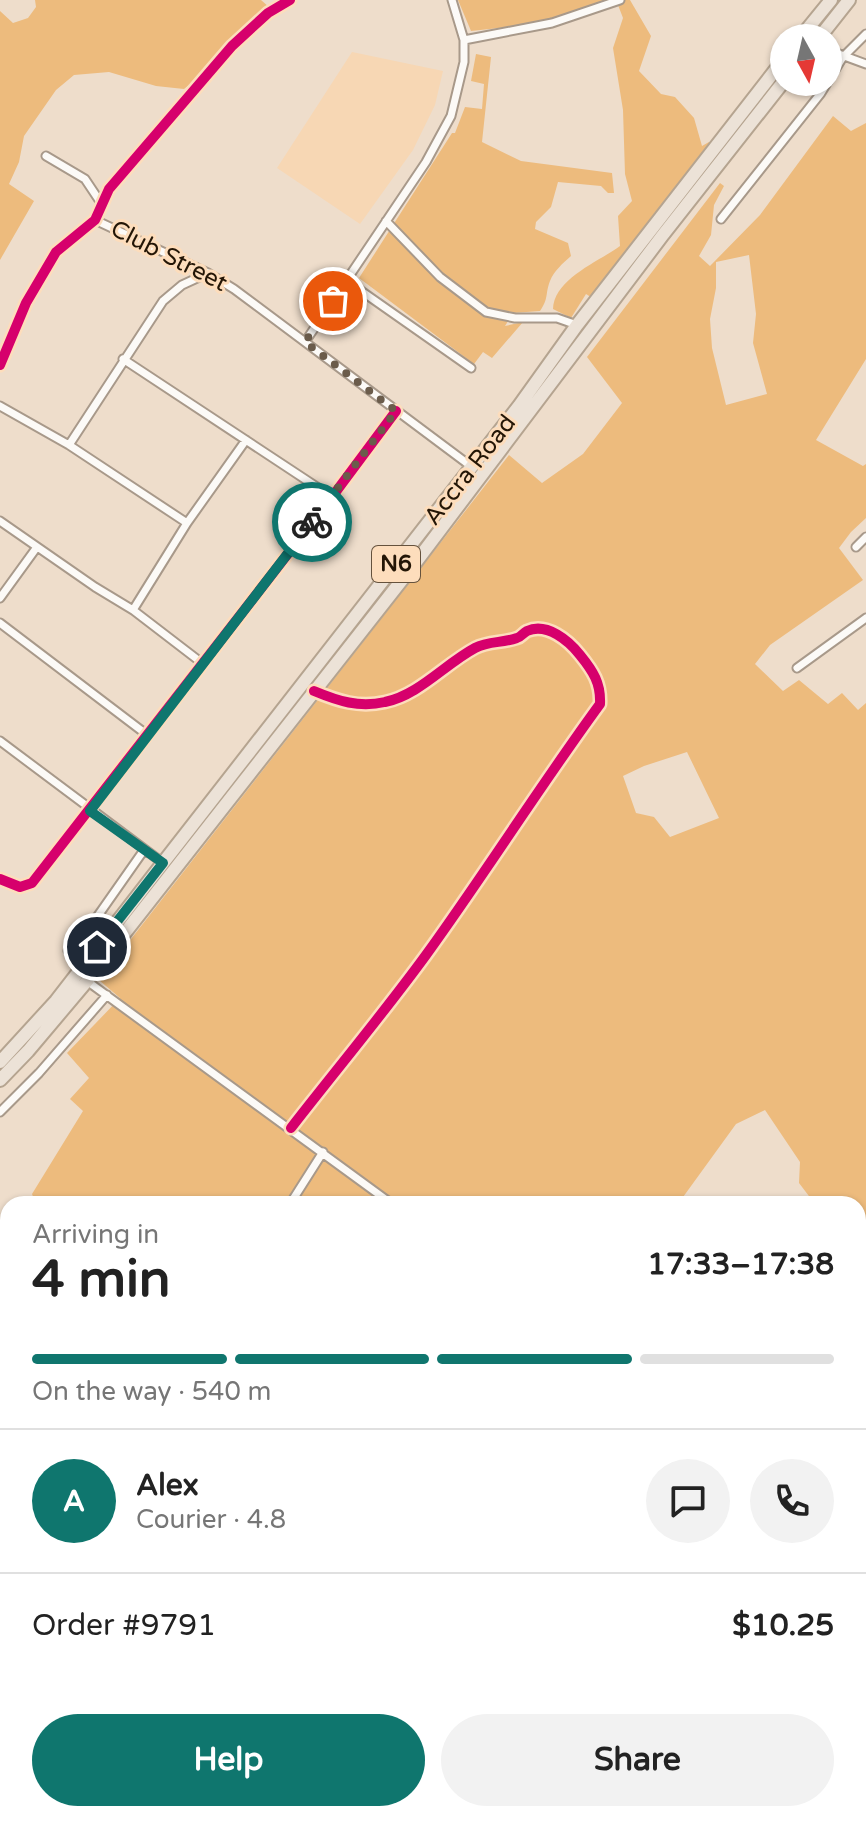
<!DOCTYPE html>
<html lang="en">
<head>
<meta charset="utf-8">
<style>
  body { margin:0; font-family:"Varela Round",sans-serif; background:#f2f2f2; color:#222; height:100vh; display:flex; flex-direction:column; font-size:30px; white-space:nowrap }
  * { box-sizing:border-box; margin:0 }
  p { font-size:26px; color:#767676 }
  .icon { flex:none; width:44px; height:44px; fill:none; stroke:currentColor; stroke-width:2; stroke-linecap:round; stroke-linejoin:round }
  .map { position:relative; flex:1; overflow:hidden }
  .panel { position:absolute; left:0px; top:1196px; width:866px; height:626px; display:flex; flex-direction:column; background:#fff; border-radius:24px 24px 0 0; box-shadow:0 2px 6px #0004 }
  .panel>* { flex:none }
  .needle { width:52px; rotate:172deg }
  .buttons { position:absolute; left:770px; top:24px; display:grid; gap:16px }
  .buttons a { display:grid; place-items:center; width:72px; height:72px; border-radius:50%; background:#fff; box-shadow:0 2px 6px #0004; font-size:40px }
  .pin { position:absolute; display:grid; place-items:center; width:68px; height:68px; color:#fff; margin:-34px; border:4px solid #fff; border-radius:50%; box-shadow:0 2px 8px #0007 }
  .courier { position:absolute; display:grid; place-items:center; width:80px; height:80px; margin:-40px; border:6px solid #0f766e; border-radius:50%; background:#fff; color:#222; box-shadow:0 2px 10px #0007 }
  .summary em { font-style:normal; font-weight:800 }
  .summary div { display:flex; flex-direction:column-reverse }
  .summary { display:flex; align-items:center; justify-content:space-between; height:136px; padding:0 32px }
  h1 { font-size:52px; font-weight:800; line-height:60px }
  .bar { display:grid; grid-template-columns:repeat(4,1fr); gap:12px 8px; align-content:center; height:96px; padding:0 32px }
  .bar i { height:10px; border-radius:6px; background:#e0e0e0 }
  .bar .on { background:#0f766e }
  .bar p { grid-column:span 4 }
  .line { display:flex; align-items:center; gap:20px; padding:0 32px; border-top:2px solid #e0e0e0 }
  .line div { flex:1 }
  .round { display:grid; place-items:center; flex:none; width:84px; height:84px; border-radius:42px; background:#f2f2f2 }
  .primary-button { display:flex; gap:16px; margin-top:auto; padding:16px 32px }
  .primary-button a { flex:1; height:92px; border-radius:48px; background:#0f766e; color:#fff; font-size:32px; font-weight:800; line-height:92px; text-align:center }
  .primary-button a+a { background:#f2f2f2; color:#222 }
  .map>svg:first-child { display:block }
</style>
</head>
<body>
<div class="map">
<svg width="866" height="1821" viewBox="0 0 866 1821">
  <rect width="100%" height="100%" fill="#eeddcb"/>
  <!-- built -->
  <path fill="#f7d7b4" d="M352,52l91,19 -8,34 -22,45 -53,74 -83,-56z
    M141,1814h68l3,7h-83z"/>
  <!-- green -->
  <path fill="#edbb7d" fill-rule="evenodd" d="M35,0h226l8,7 -37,32 -23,30 -25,20 -28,-3 -47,-14 -35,3 -18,15 -32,46 -5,26 -10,22 25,17 -34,59v-249l13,12 15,-5 8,-11z
    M458,0h156l-62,22 -81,9z
    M624,0h6l21,36 -12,35 22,23 14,3 19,21 8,28 7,-4 5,4 -120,153 -8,-5 -15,24 -18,-9c1,-30 45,-47 67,-63l-2,-30 14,-15 -7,-27 -2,-64 -10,-62 10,-30 -5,-13z
    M476,54l15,3 -9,85 39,19 91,12 2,20h-6l-7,-7 -43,-4 -7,25 -15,15 -1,7 33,14 3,13c-8,7 -17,15 -21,25 -5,13 -1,17 -10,30l-27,2 -8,13 18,-4 -31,36 -9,-6 -9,12 -115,-86 93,-145h3l10,-26 17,2 2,-25 -13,-3z
    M833,116l18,15 15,-8v236l-50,81 47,26 3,-2v54l-15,14 -12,16 24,32 -93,65 -15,19 28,27 16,-11 29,24 14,-11 16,17 8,-7v595l-8,-13v-81h-43l-16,-21 1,-21 -35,-52 -29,14 -58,80h-651l7,-5 -2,-5 51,-83 -13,-12 19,-21 -22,-25 53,-55 -21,-18 410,-525 33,28 41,-29 39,-51 -35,-46 133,-174 4,3 -10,19 -3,30 -12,21 11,10 50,-51zM749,255l7,59 -3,29 14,51 -41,11 -14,-57 -2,-29 6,-31v-26zM687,752l32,66 -49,19 -16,-20 -18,-4 -13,-37 21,-10z
    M8,1217v597h138l-8,7h-138v-598z
    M866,1439v382h-602l-1,-7h595v-368z"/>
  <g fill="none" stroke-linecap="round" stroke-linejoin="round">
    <defs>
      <path id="minor" d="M464,40l88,-17 68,-23
        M828,50l38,14
        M46,156l39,23 16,24
        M721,219l100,-126 22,-36 23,-23
        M95,220l113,53 26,16 238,178
        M386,221l54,56 46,35 29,6h42l20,7
        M347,281l124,87
        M305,342l121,-180 25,-46 13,-54v-22l-12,-40
        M123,359l209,138
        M0,365l26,-62 30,-51 39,-32 14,-31 123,-143 36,-33 22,-13
        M0,406l69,39 118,78
        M69,445l94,-144 19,-16 26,-12
        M0,521l95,66 38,23 69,53
        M856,547l10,-10
        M0,598l37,-51
        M133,610l54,-87 59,-83
        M0,623l146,111
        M797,668l69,-50
        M0,741l163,122
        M0,879l20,8 12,-4 300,-386 64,-86
        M68,951l22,-24 54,-77
        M87,981l305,223
        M0,1112l39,-39 68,-78
        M291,1128c45,-58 92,-114 135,-173 60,-83 114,-169 174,-251 1,-21 -7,-33 -20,-49 -11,-14 -33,-33 -53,-24 -4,2 -6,6 -10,7 -14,5 -29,3 -42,10 -30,16 -56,47 -90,54 -26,6 -47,-1 -71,-11
        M290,1204l33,-52
        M5,1234l3,10
        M0,1404l8,-3
        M858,1541l8,5
        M0,1660h8
        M142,1814l4,7"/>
      <path id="trunk" d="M800,38l31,-38
        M819,38l30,-38
        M0,1062l56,-61 107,-138 356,-457 58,-81 207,-266
        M0,1080l28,-29 59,-70 329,-419 246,-326 122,-155"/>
    </defs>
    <!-- minor casing -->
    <use href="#minor" stroke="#a8998a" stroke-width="11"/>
    <!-- trunk casing -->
    <use href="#trunk" stroke="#b5a490" stroke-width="16"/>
    <!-- minor -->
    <use href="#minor" stroke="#fcfaf7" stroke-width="7"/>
    <!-- trunk -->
    <use href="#trunk" stroke="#ece2d7" stroke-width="12"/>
    <defs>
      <path id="cycleway" d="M0,365l26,-62 30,-51 39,-32 14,-31 123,-143 36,-33 22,-13
        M0,879l20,8 12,-4 300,-386 64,-86
        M291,1128c45,-58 92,-114 135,-173 60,-83 114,-169 174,-251 1,-21 -7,-33 -20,-49 -11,-14 -33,-33 -53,-24 -4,2 -6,6 -10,7 -14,5 -29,3 -42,10 -30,16 -56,47 -90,54 -26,6 -47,-1 -71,-11"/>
    </defs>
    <!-- cycleway casing -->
    <use href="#cycleway" stroke="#fdddbc" stroke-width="15"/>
    <!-- cycleway -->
    <use href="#cycleway" stroke="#d6006c" stroke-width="10"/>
  </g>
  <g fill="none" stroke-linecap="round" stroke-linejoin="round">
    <!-- done -->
    <path stroke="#6b5c4b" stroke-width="8" stroke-dasharray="0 14.4" d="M312,522l84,-111 -91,-69 28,-41"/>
    <!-- route -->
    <path stroke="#0f766e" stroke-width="10" d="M97,947l66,-84 -73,-52 222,-289"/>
  </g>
  <g text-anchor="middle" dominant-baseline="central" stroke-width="6" stroke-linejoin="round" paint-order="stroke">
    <!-- shield labels -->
    <rect fill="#fdddbc" stroke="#65523d" stroke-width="2" x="372" y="546" width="48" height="36" rx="6"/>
    <g font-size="22" font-weight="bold" fill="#241606">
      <text x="396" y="564">N6</text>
    </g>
    <!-- street labels -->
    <g font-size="24" fill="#241606" stroke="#fdddbc">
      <text transform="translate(169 256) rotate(27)">Club Street</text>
      <text transform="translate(470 470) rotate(-52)">Accra Road</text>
    </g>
  </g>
</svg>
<div class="buttons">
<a><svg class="needle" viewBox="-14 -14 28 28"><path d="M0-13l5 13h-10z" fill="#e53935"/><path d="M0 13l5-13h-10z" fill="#767676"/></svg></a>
</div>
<div class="pin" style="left:333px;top:301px;background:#ea580c"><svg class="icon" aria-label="bag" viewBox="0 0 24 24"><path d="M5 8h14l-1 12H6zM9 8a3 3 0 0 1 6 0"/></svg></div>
<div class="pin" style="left:97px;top:947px;background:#1f2937"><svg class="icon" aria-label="home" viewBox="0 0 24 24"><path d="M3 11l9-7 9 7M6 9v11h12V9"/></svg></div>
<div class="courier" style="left:312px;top:522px"><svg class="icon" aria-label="bike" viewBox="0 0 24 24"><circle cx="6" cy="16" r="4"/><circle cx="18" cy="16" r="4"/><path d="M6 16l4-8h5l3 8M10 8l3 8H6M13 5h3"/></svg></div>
<section class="panel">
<div class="summary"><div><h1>4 min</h1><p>Arriving in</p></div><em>17:33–17:38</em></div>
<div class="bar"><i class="on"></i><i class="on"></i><i class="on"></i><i></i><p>On the way · 540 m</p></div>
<div class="line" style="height:144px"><b class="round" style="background:#0f766e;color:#fff">A</b><div><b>Alex</b><p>Courier · 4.8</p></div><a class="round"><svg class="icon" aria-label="chat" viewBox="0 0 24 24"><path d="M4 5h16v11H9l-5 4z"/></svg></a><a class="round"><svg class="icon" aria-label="phone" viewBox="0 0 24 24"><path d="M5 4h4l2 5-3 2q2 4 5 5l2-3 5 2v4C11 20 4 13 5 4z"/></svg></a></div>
<div class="line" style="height:104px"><div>Order #9791</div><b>$10.25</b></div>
<div class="primary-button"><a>Help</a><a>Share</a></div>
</section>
</div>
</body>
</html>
